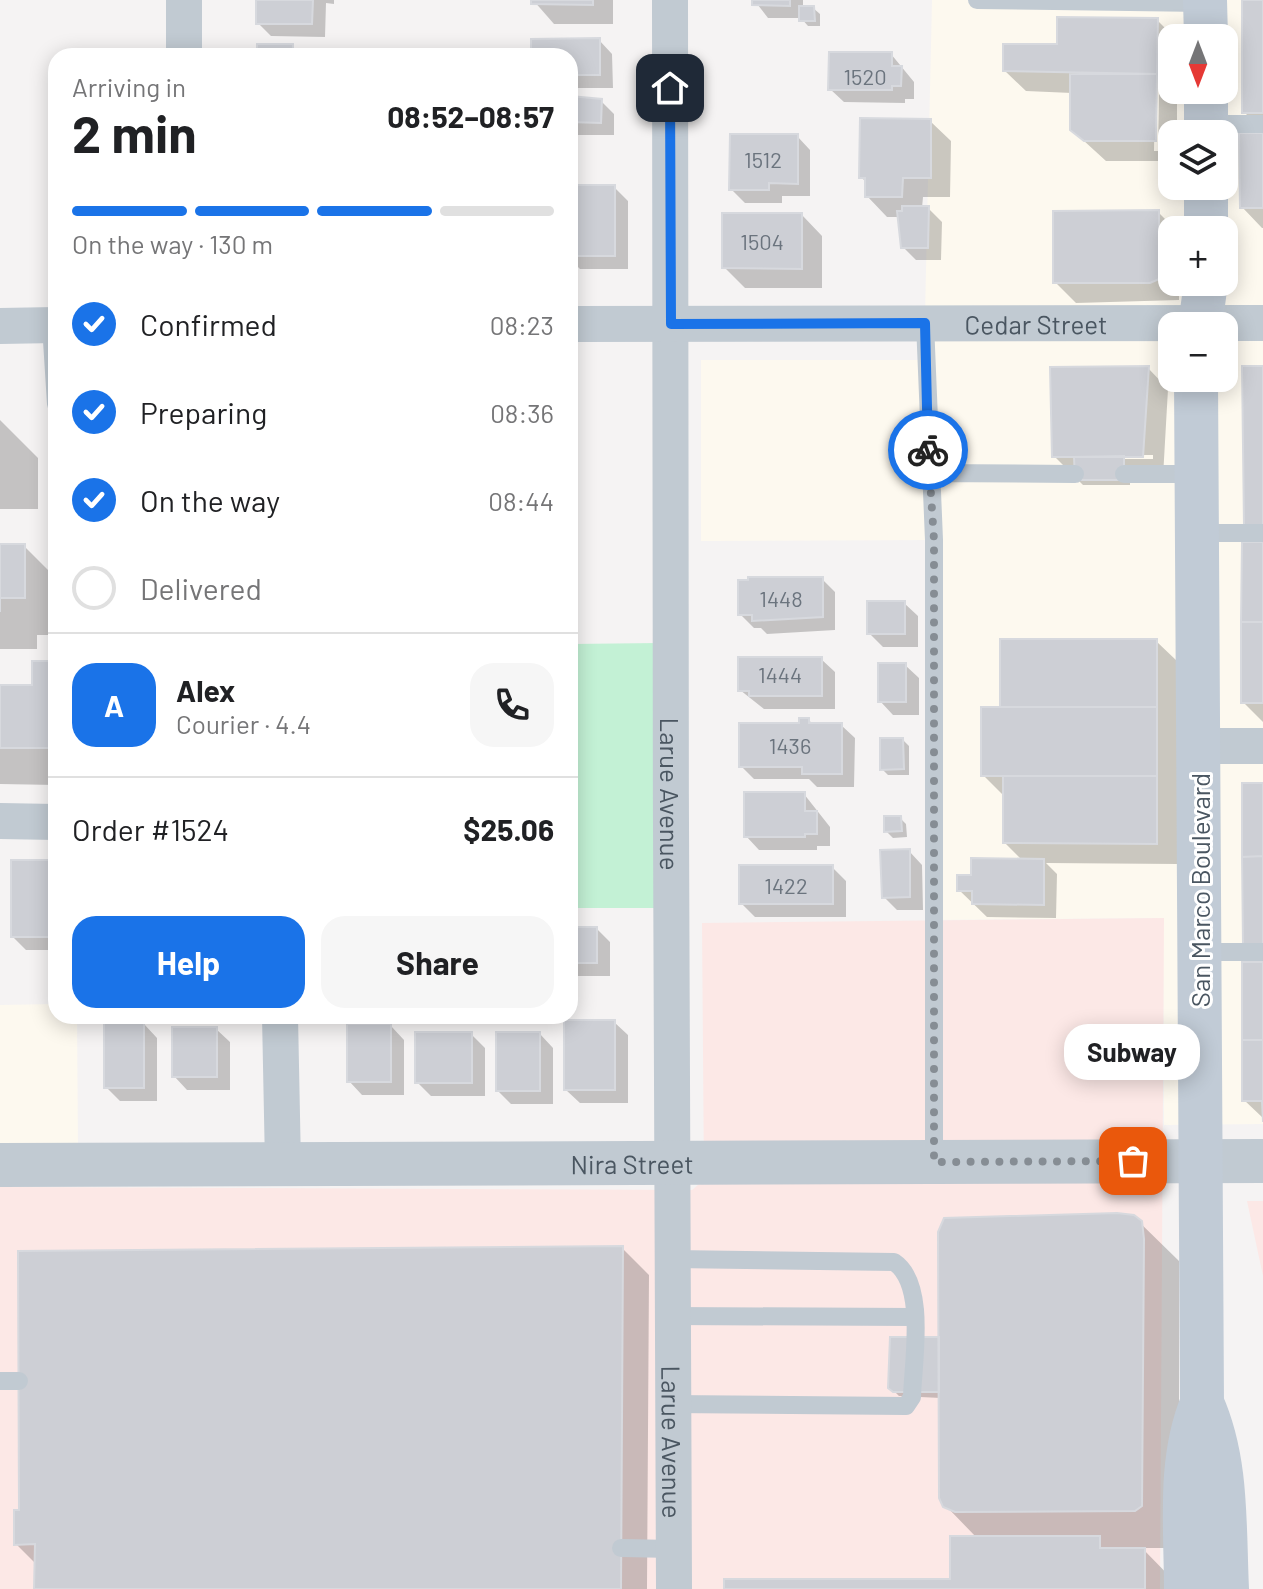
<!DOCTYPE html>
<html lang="en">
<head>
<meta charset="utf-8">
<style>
  body { margin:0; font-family:Barlow,sans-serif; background:#f6f6f6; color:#202124; height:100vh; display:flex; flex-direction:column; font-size:30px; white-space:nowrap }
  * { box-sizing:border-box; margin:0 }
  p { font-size:26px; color:#757577 }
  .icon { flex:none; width:44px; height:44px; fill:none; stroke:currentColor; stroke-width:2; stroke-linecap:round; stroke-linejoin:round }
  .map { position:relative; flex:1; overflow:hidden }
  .side { position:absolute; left:48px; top:48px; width:530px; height:976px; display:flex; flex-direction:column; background:#fff; border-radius:24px; box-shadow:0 4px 20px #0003 }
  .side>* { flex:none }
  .needle { width:52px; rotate:180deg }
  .tools { position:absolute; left:1158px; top:24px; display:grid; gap:16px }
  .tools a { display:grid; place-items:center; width:80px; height:80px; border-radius:16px; background:#fff; box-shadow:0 4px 20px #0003; font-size:40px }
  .pin { position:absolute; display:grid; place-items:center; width:68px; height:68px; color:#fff; margin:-34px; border-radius:16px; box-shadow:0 4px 12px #0006 }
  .courier { position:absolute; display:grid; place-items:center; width:80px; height:80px; margin:-40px; border:6px solid #1a73e8; border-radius:50%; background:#fff; color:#222; box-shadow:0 2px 10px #0007 }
  .bubble { position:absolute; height:56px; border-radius:24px; background:#fff; box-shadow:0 4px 20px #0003; font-size:26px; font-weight:700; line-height:56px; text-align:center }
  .headline em { font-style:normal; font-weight:700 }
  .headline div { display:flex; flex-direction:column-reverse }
  .headline { display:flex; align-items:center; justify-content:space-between; height:136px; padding:0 24px }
  h1 { font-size:52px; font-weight:700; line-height:60px }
  .bar { display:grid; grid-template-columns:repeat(4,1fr); gap:12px 8px; align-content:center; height:96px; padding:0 24px }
  .bar i { height:10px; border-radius:6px; background:#e0e0e0 }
  .bar .selected { background:#1a73e8 }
  .bar p { grid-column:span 4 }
  .line { display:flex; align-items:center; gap:20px; padding:0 24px; border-top:2px solid #e0e0e0 }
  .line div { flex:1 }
  .round { display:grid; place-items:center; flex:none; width:84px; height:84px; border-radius:24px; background:#f6f6f6 }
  ol { padding:0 24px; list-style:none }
  li { display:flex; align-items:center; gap:24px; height:88px }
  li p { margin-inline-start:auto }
  li .icon { padding:8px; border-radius:50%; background:#1a73e8; color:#fff; stroke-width:4 }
  li:last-child { color:#757577 }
  li i { width:44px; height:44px; border:4px solid #e0e0e0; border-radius:50% }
  .action { display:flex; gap:16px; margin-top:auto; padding:16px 24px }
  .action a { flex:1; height:92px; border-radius:24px; background:#1a73e8; color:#fff; font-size:32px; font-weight:700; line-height:92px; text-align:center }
  .action a+a { background:#f6f6f6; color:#202124 }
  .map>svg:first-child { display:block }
</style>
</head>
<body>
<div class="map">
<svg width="1263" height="1589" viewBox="0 0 1263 1589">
  <rect width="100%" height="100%" fill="#f5f3f3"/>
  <!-- commercial -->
  <path fill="#fdf9ef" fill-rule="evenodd" d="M932,0h331v1124l-99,1 -1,-207 -230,2 1,-380 -233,1v-181h223zM1172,38h52v52h-52zM1172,134h52v52h-52zM1172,230h52v52h-52zM1172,326h52v52h-52z
    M56,1004v12h21l1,134 -78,32v-177z"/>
  <!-- medical -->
  <path fill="#fce8e6" d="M1164,918l-4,671h-1160v-402l692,3 12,-10 -2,-257z
    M1247,1201h16v75z"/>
  <!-- green -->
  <path fill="#c3f1d5" d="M660,643l2,265h-92v-264z"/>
  <!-- shadow -->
  <path fill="#0003" fill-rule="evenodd" d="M258,0h76v4l-8,-1 -1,34 -54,-1 -13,-13z
    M533,0h80v24h-59z
    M754,0h49v8h10l7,6v12h-12l-7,-8h-33z
    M1244,0h19v131l-19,-19z
    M1157,20l18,18h-3v52h5v44h-5v27h-66l-34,-31v-37l-46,-2 -21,-20 54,-25zM1156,37h4l-2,114h-4z
    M599,40l13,14 1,34h-43v-32h-37z
    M891,54l23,28v17h-9v4l-61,-1 -14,-13z
    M570,99l31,2 13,13v21h-43z
    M930,121l21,20 -1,56h-27l-1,11h6l14,14 -1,38h-25l-13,-13 -4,-30h-12l-20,-21v-13l-6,-6z
    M1263,135v93h-1l-20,-21z
    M797,136l13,14v46h-28v7h-37l-14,-14z
    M570,187h44l14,14v68h-48l-10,-10z
    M1158,212l18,18h-4v52h7v18l-103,3 -21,-21z
    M802,215l20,21v52h-77l-21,-21z
    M1148,368l20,21 -5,88h-33v8h-47l-29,-29zM1120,455h33v4h-29z
    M0,420l38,38v51h-38z
    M1263,544v178l-20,-20z
    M0,546h24l32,32v57h-19v14h-37z
    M822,579l13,13v38l-68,4 -6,-6h-7l-14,-14z
    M904,603l14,13v31h-35l-14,-14z
    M1156,641l21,20v203l-131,-1 11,11 -1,44 -69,-1 -28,-27 14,-13 49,-17 -17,-17v-46l-22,-22 19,-66z
    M56,650v135l-56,-1v-97h34l21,-24z
    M821,659l14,13v37h-71l-24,-19z
    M905,665l14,13v37h-26l-13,-14z
    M809,720l4,5h28l14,13 -1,49h-37l-8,-8h-55l-13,-13z
    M903,740l6,6v29h-21l-6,-6z
    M804,794l26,33v19h-13v4h-58l-13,-14z
    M900,818l6,6 1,13 -14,1 -7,-7z
    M909,851l13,14 1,45h-26l-13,-13z
    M56,862v88h-30l-13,-13z
    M832,867l14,14v36h-91l-14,-14z
    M570,929h27l13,13v34h-40z
    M1263,964v154l-19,-18z
    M614,1022l14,13v68h-48l-14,-13z
    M144,1024l13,14v63h-37l-14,-14z
    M391,1026l13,14v55h-42l-13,-14z
    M216,1029l14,13v48h-43l-13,-14z
    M471,1034l14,14v48h-54l-14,-14z
    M540,1034l13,14v56h-42l-13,-13z
    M954,1217h180l45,44v282l-5,5h-32l40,41h-456l226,-8 25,-43 -32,-33 -4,-107 -42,-2 -6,-6 48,-51 4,-119z
    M622,1248l27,27 -2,314h-611l1,-24 -21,-21z"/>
  <!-- building -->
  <path fill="#cdcfd5" stroke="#d7d9de" stroke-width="2" d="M256,0h57l-1,24h-56z
    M531,0h62v5l-62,-1z
    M752,0h38v6l-38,-1z
    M1242,0h21v113h-21z
    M799,6h15l1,15h-16z
    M1057,17l101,1 -1,56 -154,-3v-27h54z
    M600,38v37h-30v-19h-39v-17z
    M257,44h36v10l21,2h-57z
    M829,52h63v14h10l-1,20h-9v4h-64z
    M1070,74h87l-1,67h-72l-14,-11z
    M570,96l32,3 -1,24 -31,-1z
    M860,118l71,1v59h-28l-1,19h-37v-19h-6z
    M1239,133h24v75h-23z
    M730,134h68v50l-29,-1v7h-40z
    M570,185h45v71h-45z
    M902,206h27l-1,42h-27l-4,-37h5z
    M1159,210v69l-9,4h-97v-72z
    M722,213h80v56l-80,-1z
    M1149,366l-6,91h-91l-2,-90z
    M1242,366h21v160h-19z
    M1124,456v24h-49l-1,-23z
    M1242,542h21v80h-22z
    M0,544h25v54h-25v14z
    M748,577h75v40l-71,4v-6h-14v-35h10z
    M867,601h38v33h-38z
    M1241,622h22v81h-22z
    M1000,639h157v68h-157z
    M53,648h3v100h-56v-63h32v-24h21z
    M738,657h84v39h-73v-5h-11z
    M878,663h28v39h-28z
    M981,707h176v69h-176z
    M799,718h10v5h33v51h-40v-7h-63v-44h60z
    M880,738h23l1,31 -24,1z
    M1003,776h154v68l-154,-1z
    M1242,783h21v73l-21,1z
    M744,792h61v19h12v23h-12v3h-61z
    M884,816h17l1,15 -18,1z
    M910,849v48l-28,1 -2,-48z
    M1263,856v88h-20l-1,-87z
    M971,858l73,1v46l-72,-1v-13h-15v-16h14z
    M11,860h45v77h-45z
    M739,865h94v39h-94z
    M570,927h27v36h-27z
    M1242,962h21v78h-21z
    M564,1020h51v70h-51z
    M104,1022h40v66h-40z
    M347,1024h44v58h-44z
    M172,1027h45v50h-45z
    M415,1032h57v51h-57z
    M496,1032h44v59h-44z
    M1242,1040h21v82l-1,-21h-20z
    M1117,1213l17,2 8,6 2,18 -2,267 -7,5 -180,1 -12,-5 -4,-9 -1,-266 6,-14z
    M623,1246l-2,343h-587l1,-45 -21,1v-35h5l-1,-259z
    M890,1337h49v55h-46l-5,-4z
    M950,1536h150v12h45v41h-421v-10h226z"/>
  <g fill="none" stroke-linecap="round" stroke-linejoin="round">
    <!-- service -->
    <path stroke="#c1cad2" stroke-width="18" d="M977,0l228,3
      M1206,124h57
      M925,323l9,217v622
      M51,325l5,79
      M929,473l146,1
      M1124,474h73
      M1197,533h66
      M1199,952h64
      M672,1316l242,1
      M0,1381h19
      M670,1404l236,2 6,-9c1,-36 15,-113 -18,-135l-221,-3
      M621,1548l53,1"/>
    <!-- minor -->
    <g stroke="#c1cad2" stroke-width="36">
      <path id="s1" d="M670,0c2,530 -1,1059 4,1589"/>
      <path d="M184,56v-56"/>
      <path id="s2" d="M570,324l693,-1"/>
      <path d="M0,326l56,-1"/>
      <path d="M1198,746h65"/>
      <path d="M0,821l56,1"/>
      <path d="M280,1016l3,149"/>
    </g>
    <!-- tertiary -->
    <path stroke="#c1cad2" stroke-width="44" id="s3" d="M0,1165l1263,-4"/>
    <!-- secondary -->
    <path stroke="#c1cbd6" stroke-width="44" d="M1205,0l1,38
      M1206,90v44
      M1206,186v44
      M1200,326l6,-44
      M1202,1403c26,58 22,123 25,186
      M1186,1589c0,-61 -8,-128 16,-186l-6,-1025"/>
  </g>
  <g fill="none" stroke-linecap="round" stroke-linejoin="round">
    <!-- done -->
    <path stroke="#868d94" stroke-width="8" stroke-dasharray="0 14.4" d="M928,450l6,90v622l199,-1"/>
    <!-- route -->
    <path stroke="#1a73e8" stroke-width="10" d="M670,88l1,236 254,-1 3,127"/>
  </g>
  <g text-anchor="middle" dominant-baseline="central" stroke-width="6" stroke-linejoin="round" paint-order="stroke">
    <!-- number labels -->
    <g font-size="22" fill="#6b747e">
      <text x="865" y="76">1520</text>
      <text x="763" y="159">1512</text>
      <text x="762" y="241">1504</text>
      <text x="781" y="598">1448</text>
      <text x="780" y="674">1444</text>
      <text x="790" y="745">1436</text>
      <text x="786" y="885">1422</text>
    </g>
    <!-- street labels -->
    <g font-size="26" fill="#4a5661" stroke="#fff">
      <text stroke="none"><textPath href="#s2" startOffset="466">Cedar Street</textPath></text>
      <text stroke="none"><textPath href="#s1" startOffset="794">Larue Avenue</textPath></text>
      <text transform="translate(1199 890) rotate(-90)">San Marco Boulevard</text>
      <text stroke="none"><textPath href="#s3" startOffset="632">Nira Street</textPath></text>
      <text stroke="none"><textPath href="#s1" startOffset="1442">Larue Avenue</textPath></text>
    </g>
  </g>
</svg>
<div class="tools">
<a><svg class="needle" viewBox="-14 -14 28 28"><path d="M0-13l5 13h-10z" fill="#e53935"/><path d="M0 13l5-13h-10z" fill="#757577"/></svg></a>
<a><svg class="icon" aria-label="layers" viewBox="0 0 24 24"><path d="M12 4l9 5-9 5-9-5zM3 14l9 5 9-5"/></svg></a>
<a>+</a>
<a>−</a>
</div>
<div class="pin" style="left:1133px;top:1161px;background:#ea580c"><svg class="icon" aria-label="bag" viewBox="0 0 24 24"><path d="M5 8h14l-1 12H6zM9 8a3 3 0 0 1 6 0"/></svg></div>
<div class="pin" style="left:670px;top:88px;background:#1f2937"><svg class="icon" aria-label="home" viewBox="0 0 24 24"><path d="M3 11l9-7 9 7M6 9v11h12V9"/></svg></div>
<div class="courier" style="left:928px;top:450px"><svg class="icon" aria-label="bike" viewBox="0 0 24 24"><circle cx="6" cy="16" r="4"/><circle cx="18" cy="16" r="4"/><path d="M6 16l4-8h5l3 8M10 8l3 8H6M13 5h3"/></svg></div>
<div class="bubble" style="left:1064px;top:1024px;width:136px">Subway</div>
<section class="side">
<div class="headline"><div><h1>2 min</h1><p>Arriving in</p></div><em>08:52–08:57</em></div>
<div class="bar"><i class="selected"></i><i class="selected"></i><i class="selected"></i><i></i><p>On the way · 130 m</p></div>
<ol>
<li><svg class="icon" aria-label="check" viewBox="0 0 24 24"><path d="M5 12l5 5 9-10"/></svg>Confirmed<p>08:23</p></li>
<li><svg class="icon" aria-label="check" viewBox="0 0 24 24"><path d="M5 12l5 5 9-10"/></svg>Preparing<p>08:36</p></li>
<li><svg class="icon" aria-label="check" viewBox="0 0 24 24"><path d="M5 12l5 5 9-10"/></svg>On the way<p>08:44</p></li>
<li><i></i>Delivered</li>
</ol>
<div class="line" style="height:144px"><b class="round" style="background:#1a73e8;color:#fff">A</b><div><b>Alex</b><p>Courier · 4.4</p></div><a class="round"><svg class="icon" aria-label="phone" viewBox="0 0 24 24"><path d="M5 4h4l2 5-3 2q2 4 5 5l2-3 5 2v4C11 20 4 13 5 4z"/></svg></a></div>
<div class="line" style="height:104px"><div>Order #1524</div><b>$25.06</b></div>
<div class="action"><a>Help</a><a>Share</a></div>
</section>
</div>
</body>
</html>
